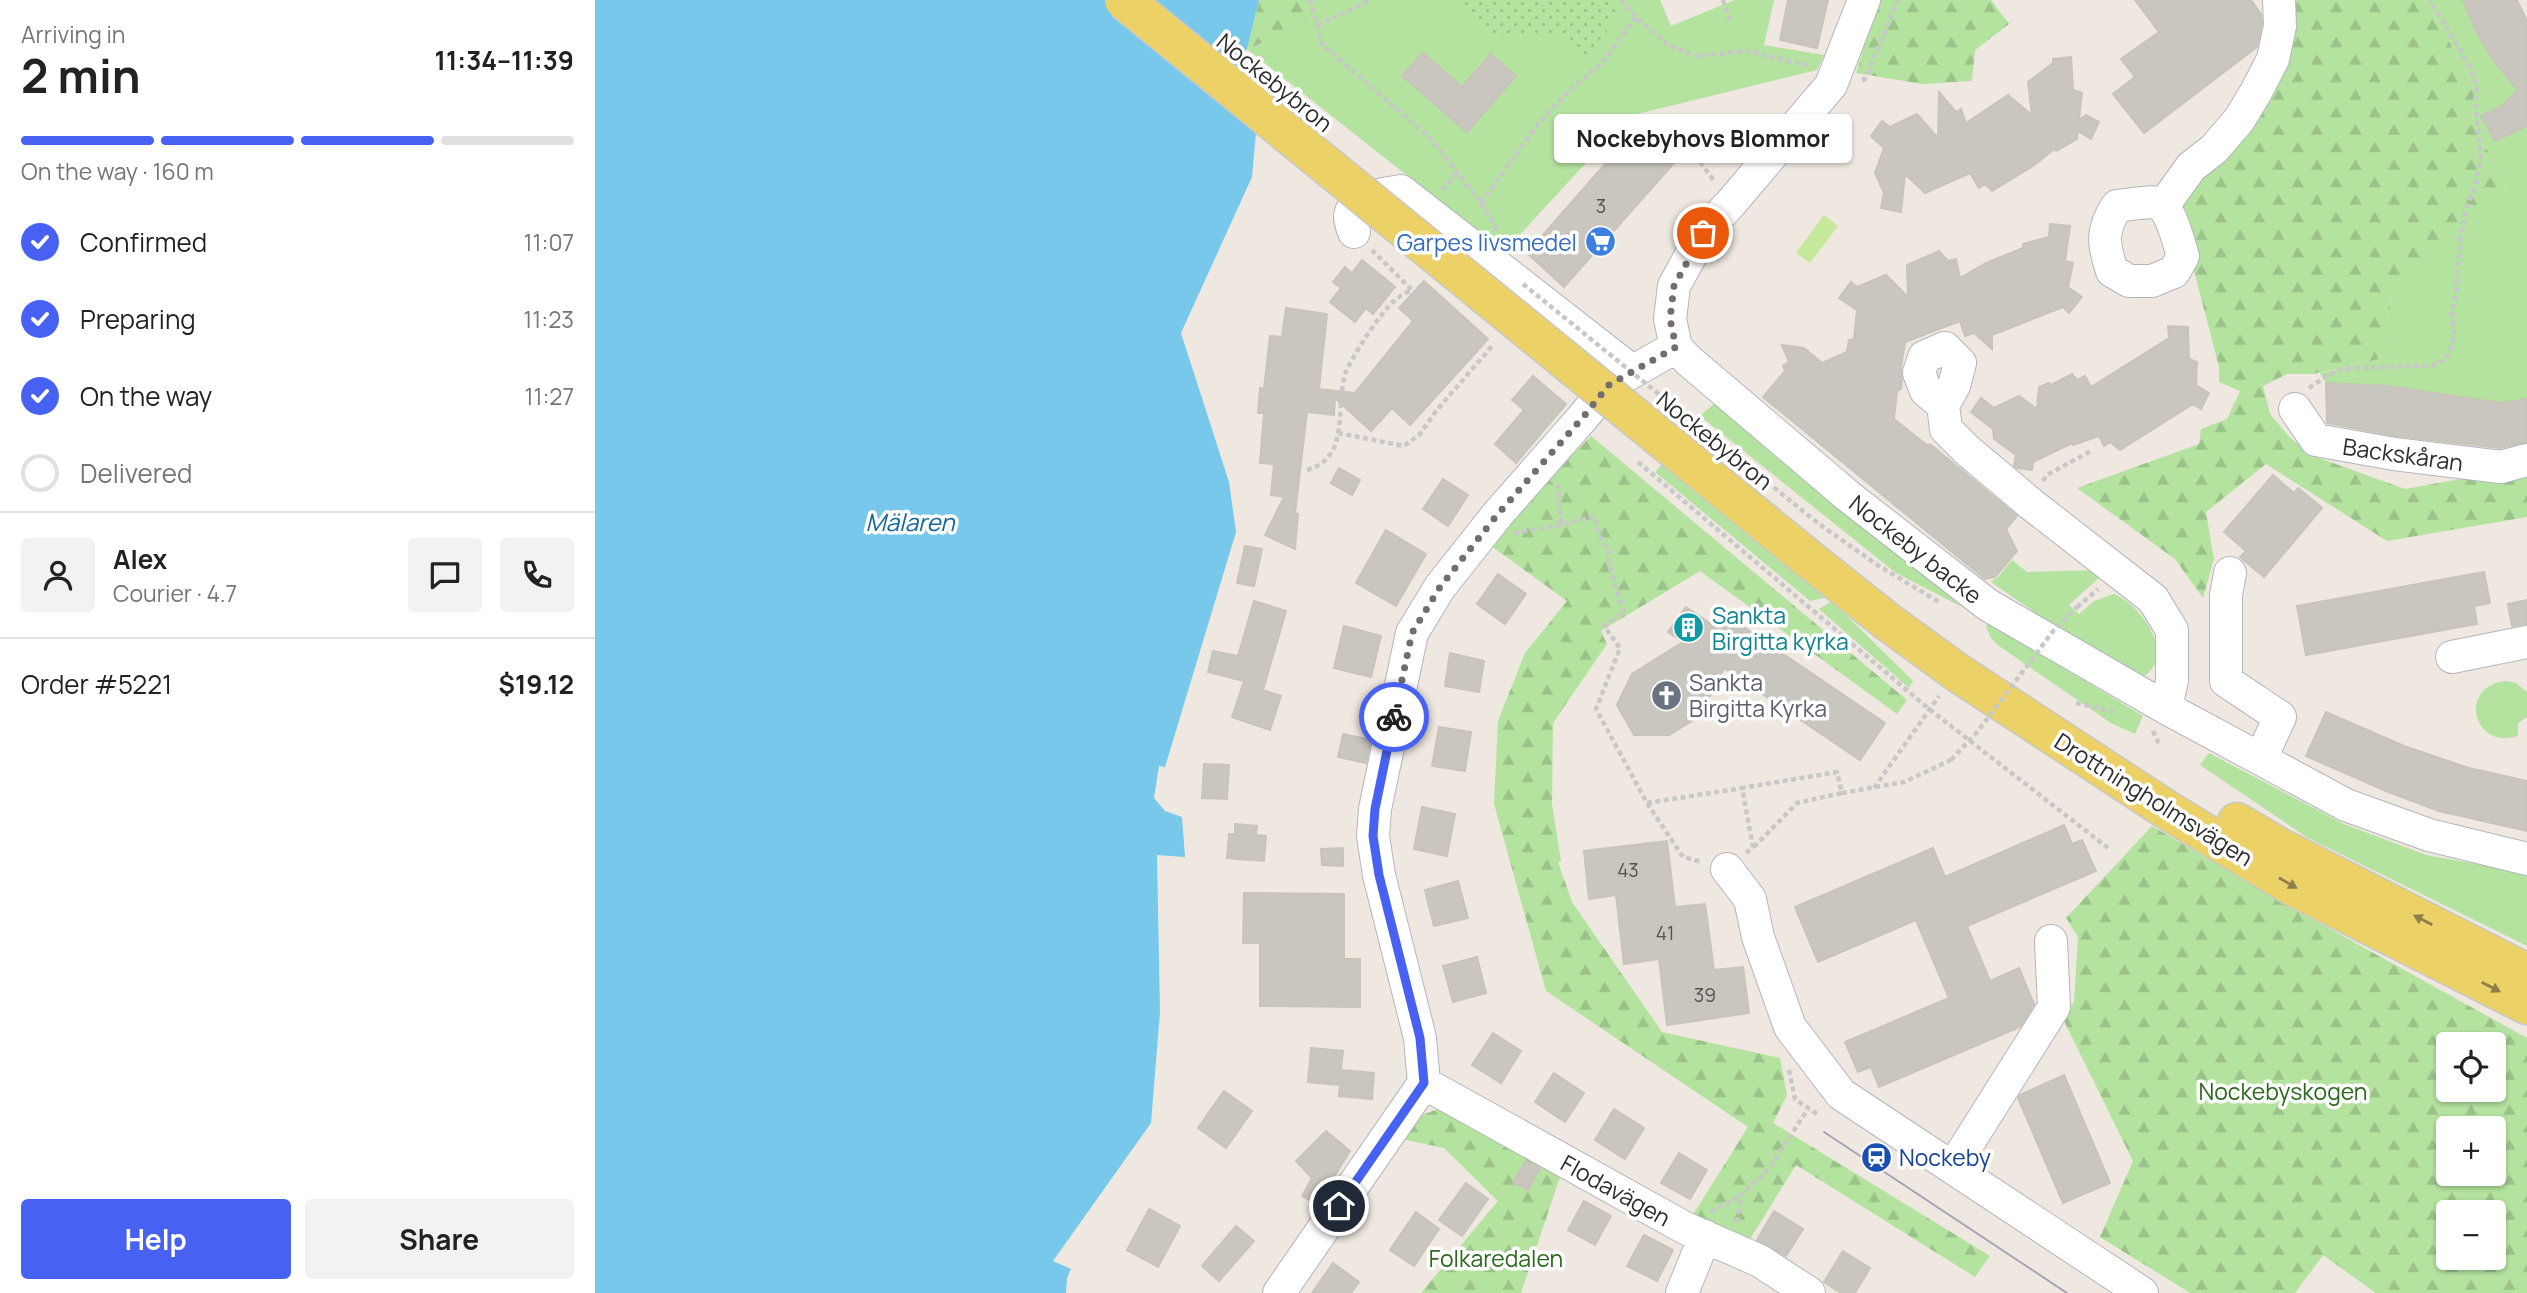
<!DOCTYPE html>
<html lang="en">
<head>
<meta charset="utf-8">
<style>
  body { margin:0; font-family:Manrope,sans-serif; background:#f2f2f2; color:#222; height:100vh; display:flex; flex-direction:column; font-size:26px; white-space:nowrap }
  * { box-sizing:border-box; margin:0 }
  p { font-size:23px; color:#767676 }
  .icon { flex:none; width:38px; height:38px; fill:none; stroke:currentColor; stroke-width:2; stroke-linecap:round; stroke-linejoin:round }
  .map { position:relative; flex:1; overflow:hidden }
  .drawer { display:flex; flex-direction:column; background:#fff; width:595px }
  .drawer>* { flex:none }
  .buttons { position:absolute; left:1841px; top:1032px; display:grid; gap:14px }
  .buttons a { display:grid; place-items:center; width:70px; height:70px; border-radius:7px; background:#fff; box-shadow:0 2px 5px #0004; font-size:35px }
  .pin { position:absolute; display:grid; place-items:center; width:60px; height:60px; color:#fff; margin:-30px; border:4px solid #fff; border-radius:50%; box-shadow:0 2px 7px #0007 }
  .courier { position:absolute; display:grid; place-items:center; width:70px; height:70px; margin:-35px; border:5px solid #4762f3; border-radius:50%; background:#fff; color:#222; box-shadow:0 2px 9px #0007 }
  .bubble { position:absolute; height:49px; border-radius:7px; background:#fff; box-shadow:0 2px 5px #0004; font-size:23px; font-weight:700; line-height:49px; text-align:center }
  .summary em { font-style:normal; font-weight:700 }
  .summary div { display:flex; flex-direction:column-reverse }
  .summary { display:flex; align-items:center; justify-content:space-between; height:119px; padding:0 21px }
  h1 { font-size:46px; font-weight:700; line-height:52px }
  .bar { display:grid; grid-template-columns:repeat(4,1fr); gap:10px 7px; align-content:center; height:84px; padding:0 21px }
  .bar i { height:9px; border-radius:5px; background:#e0e0e0 }
  .bar .active { background:#4762f3 }
  .bar p { grid-column:span 4 }
  .line { display:flex; align-items:center; gap:18px; padding:0 21px; border-top:2px solid #e0e0e0 }
  .line div { flex:1 }
  .round { display:grid; place-items:center; flex:none; width:74px; height:74px; border-radius:7px; background:#f2f2f2 }
  ol { padding:0 21px; list-style:none }
  li { display:flex; align-items:center; gap:21px; height:77px }
  li p { margin-inline-start:auto }
  li .icon { padding:7px; border-radius:50%; background:#4762f3; color:#fff; stroke-width:4 }
  li:last-child { color:#767676 }
  li i { width:38px; height:38px; border:4px solid #e0e0e0; border-radius:50% }
  .cta { display:flex; gap:14px; margin-top:auto; padding:14px 21px }
  .cta a { flex:1; height:80px; border-radius:7px; background:#4762f3; color:#fff; font-size:28px; font-weight:700; line-height:80px; text-align:center }
  .cta a+a { background:#f2f2f2; color:#222 }
  main { display:flex; flex:1; min-height:0 }
  .map>svg:first-child { display:block }
</style>
</head>
<body>
<main>
<section class="drawer">
<div class="summary"><div><h1>2 min</h1><p>Arriving in</p></div><em>11:34–11:39</em></div>
<div class="bar"><i class="active"></i><i class="active"></i><i class="active"></i><i></i><p>On the way · 160 m</p></div>
<ol>
<li><svg class="icon" aria-label="check" viewBox="0 0 24 24"><path d="M5 12l5 5 9-10"/></svg>Confirmed<p>11:07</p></li>
<li><svg class="icon" aria-label="check" viewBox="0 0 24 24"><path d="M5 12l5 5 9-10"/></svg>Preparing<p>11:23</p></li>
<li><svg class="icon" aria-label="check" viewBox="0 0 24 24"><path d="M5 12l5 5 9-10"/></svg>On the way<p>11:27</p></li>
<li><i></i>Delivered</li>
</ol>
<div class="line" style="height:126px"><a class="round"><svg class="icon" aria-label="person" viewBox="0 0 24 24"><circle cx="12" cy="8" r="4"/><path d="M4 21q1-7 8-7t8 7"/></svg></a><div><b>Alex</b><p>Courier · 4.7</p></div><a class="round"><svg class="icon" aria-label="chat" viewBox="0 0 24 24"><path d="M4 5h16v11H9l-5 4z"/></svg></a><a class="round"><svg class="icon" aria-label="phone" viewBox="0 0 24 24"><path d="M5 4h4l2 5-3 2q2 4 5 5l2-3 5 2v4C11 20 4 13 5 4z"/></svg></a></div>
<div class="line" style="height:91px"><div>Order #5221</div><b>$19.12</b></div>
<div class="cta"><a>Help</a><a>Share</a></div>
</section>
<div class="map">
<svg width="1932" height="1293" viewBox="0 0 1932 1293">
  <defs>
    <pattern id="forest-firs" width="22" height="20" patternUnits="userSpaceOnUse" patternTransform="scale(1.75)"><rect width="22" height="20" fill="#b4e29f"/><path d="M5 1l3.5 6h-7zM16 11l3.5 6h-7z" fill="#9bc289"/></pattern>
    <pattern id="park-dots" width="8" height="8" patternUnits="userSpaceOnUse" patternTransform="scale(1.75)"><rect width="8" height="8" fill="#b4e29f"/><path d="M2 2h.1M6 6h.1" fill="none" stroke="#9bc289" stroke-width="1.8" stroke-linecap="round"/></pattern>
  </defs>
  <rect width="100%" height="100%" fill="#eee8e0"/>
  <!-- grass -->
  <path fill="#b4e29f" d="M708,0h357l11,26 64,-26h39l-10,45 60,10 -7,15 -188,46 -125,136 -257,-203 64,-26z
    M1832,0h36c19,44 33,65 64,100v299l-26,4 -113,-17 -62,-3 -6,-10 64,-15 7,-60 115,-109 -34,-71 3,-32 -42,-72z
    M1122,401l245,206 -66,-34 -196,-157z
    M1068,463l155,126 6,9 -14,3 -155,-129z
    M1417,560l15,12 71,-2 5,4 -34,31 10,9 15,-13 20,-7c26,10 65,63 28,83l-79,-45 -72,-50 8,-6z
    M1237,601l81,80 -4,7 -90,-79z
    M1393,622l155,94 -8,18 -24,-11 -112,-77 -8,-8 -5,-11z
    M1911,681l10,2 11,9v25l-9,6v13c-45,15 -61,-50 -12,-55z
    M1614,753l135,71 82,31 101,18v73l-219,-108 -108,-73z"/>
  <!-- forest -->
  <path fill="url(#forest-firs)" fill-rule="evenodd" d="M664,0h44l8,23 -64,26z
    M1283,0h113l18,24 -34,26 -3,31 -50,3 -66,-11z
    M1690,0h142l6,14 42,72 -3,32 34,71 -115,109 -7,60 -71,16h-26l-24,12 7,28 20,24 29,20 86,31 122,-22v50l-140,24 -121,-77 -60,48 8,47 -11,39 -28,-39 -98,-71 122,-44 2,-15 26,-10 13,-28 -21,-9v-15l-42,-162 20,-31z
    M996,436l316,264 -10,14 -197,-143 -99,60 6,13 -54,79 -1,81 9,57 -3,1 14,40 90,130 118,26 7,37 -14,28 217,133 -15,21 -179,-112 -49,79 -56,-26 57,-91 -202,-136 -52,-187 4,-83 27,-68 42,-52 -80,-58z
    M1557,826l153,89 222,123v255h-151l-53,-38 -28,38h-105l-90,-56 33,-76 -71,-144 12,-15 4,-65 -12,-19zM1853,1045h46v45h-46zM1853,1129h46v45h-46zM1853,1213h46v45h-46z
    M844,1109l122,65 -40,119h-100l77,-92 -54,-53 -43,-9 23,-25z"/>
  <!-- park -->
  <path fill="url(#park-dots)" d="M862,0h148l16,14 -35,42 -25,-22 -62,4z"/>
  <!-- pitch -->
  <path fill="#c5e89b" d="M1229,215l14,11 -28,37 -14,-10z"/>
  <!-- water -->
  <path fill="#78c8eb" d="M0,0h664l-12,49 -29,52 38,31 -4,45 -71,156 48,149 7,50 -71,235 -6,-1 -5,32 11,13 17,6 3,40 -28,-2 3,157 -9,111 -98,138 18,8 -4,9 -1,15h-471z"/>
  <!-- building -->
  <path fill="#c9c5bf" stroke="#c9c4b9" stroke-width="2" d="M1193,0h40l-11,48 -37,-8z
    M1540,0h116l10,14 1,10 -5,23 -113,86 -31,-39 22,-17 -14,-18 38,-27z
    M1868,0h54l10,21v105l-32,15 -14,-25 21,-10 16,-16 -23,-27 -18,-30z
    M828,53l39,34 29,-33 25,22 -49,56 -65,-56z
    M1476,57l2,33 9,3 -3,27 7,-5 13,7 -8,17 -13,-8 -1,8 -21,12 -2,-2 -18,15 -44,27 -7,-7 -6,4 -9,-15 -45,20 -20,-19 -4,38 -20,-4 3,-15 -9,-20 9,-25 -13,-12 11,-15 8,6 27,-13 21,24 1,-46 17,20 5,-3 5,14 42,-28 24,20 -4,-33 25,-19v-4z
    M1041,129l38,34 -110,124 -37,-34z
    M1455,224l20,2 -5,35 8,2 -5,24 14,10 -13,16 -6,-6 -71,28v14l-18,-16 -9,3 -5,-15 -55,21 -4,26 1,13 -1,8 -4,2 -3,28 34,27 2,-2 87,72 -11,13 11,22 -22,26 -10,2 -222,-182 22,-26 -2,-5 6,-4 -7,-17 22,3 18,15 25,-11 2,-12 5,-1 3,-29 -18,-12 12,-16 6,5 29,-12 22,22 -1,-32 32,-14 9,10 8,-2 4,19 26,-15 37,-15v-4l26,-7z
    M767,260l33,27 -22,27 -7,-6 -11,14 -25,-20 11,-14 -8,-6 12,-15 7,6z
    M829,281l64,58 -78,86 -18,-17 -21,23 -36,-33 -1,17 -27,-3 -12,101 3,1 -3,35 -30,-14 19,-38 -13,-2 3,-31 -14,-1 4,-50h-6l2,-25 4,1 6,-53 12,1 4,-29 41,6 -8,75 36,4 58,-72 -14,-13z
    M1573,326l20,1 1,32 8,3 -1,23 13,8 -8,16 -8,-5 -73,46 -10,-8 -6,4 -5,-10 -26,9 -1,-2 -39,19 -1,8 -15,-2 -3,-2 2,-11 -22,-16 -1,-10 -22,-17 10,-14 13,10 25,-12 18,13 2,-22 10,-4 2,2 21,-11 5,6 8,-4 6,11 78,-49z
    M938,376l33,28 -50,59 -21,-19 29,-34 -12,-10z
    M1731,383l62,3 113,17 26,-4v43l-27,6 -104,-12 -69,-13z
    M744,468l21,12 -8,15 -21,-12z
    M1678,475l21,18 4,-5 24,20 -58,69 -24,-20 6,-6 -22,-19z
    M848,479l25,16 -20,31 -25,-17z
    M791,530l40,24 -30,52 -40,-23z
    M650,546l17,3 -8,37 -17,-3z
    M1889,572l6,31 -16,3 3,18 -171,31 -9,-49z
    M903,574l28,20 -21,30 -28,-20z
    M1932,600v24l-15,2 -4,-22z
    M659,601l32,10 -23,79 18,6 -11,34 -38,-13 12,-36 -36,-9 5,-21 25,5z
    M1091,607l28,19 9,-13 162,110 -25,37 -136,-92 -24,48 -31,19h-35l-17,-30 15,-31 51,-32 -15,-10z
    M749,626l37,10 -10,41 -37,-9z
    M855,653l34,8 -5,31 -34,-6z
    M1731,712l78,34 65,22 58,13v50l-88,-20 -53,-20 -80,-35z
    M844,727l32,5 -6,39 -33,-5z
    M748,734l28,6 -5,23 -28,-6z
    M609,764l25,1 -2,34 -25,-1z
    M827,807l33,7 -8,42 -33,-7z
    M640,824l22,2 -1,9 10,1 -2,25 -37,-3 2,-24h6z
    M1469,825l8,19 10,-4 14,31 -129,55 23,55 29,-13 15,36 -14,23 -141,60 -8,-20 -13,5 -13,-30 104,-44 -33,-78 -98,42 -23,-55 138,-59 12,29z
    M1072,841l8,66 30,-3 9,66 29,-3 6,46 -82,12 -8,-66 -35,5 -8,-69 -27,4 -5,-48z
    M748,848v18l-21,-1 -1,-16z
    M863,881l10,37 -34,8 -9,-36z
    M649,893l100,1v65h16v48l-100,-1v-63h-17z
    M882,957l9,36 -33,9 -10,-36z
    M898,1033l28,18 -20,32 -29,-18z
    M716,1048l32,3 -2,19 33,3 -2,26 -33,-3 1,-11 -32,-3z
    M959,1073l30,20 -19,29 -30,-20z
    M1469,1075l46,108 -47,20 -45,-105 2,-3z
    M629,1091l28,20 -26,37 -28,-20z
    M1019,1109l30,19 -19,31 -30,-19z
    M731,1131l24,20 -33,53 -15,-8 10,-18 -16,-17z
    M1084,1153l28,17 -17,29 -29,-16z
    M931,1161l14,8 -12,21 -15,-8z
    M871,1183l22,16 -26,37 -23,-16z
    M989,1201l27,15 -16,29 -27,-15z
    M554,1209l31,17 -22,41 -31,-17z
    M1179,1211l29,18 -17,27 -29,-16z
    M821,1212l23,17 -25,37 -24,-16z
    M641,1226l18,15 -35,40 -17,-15z
    M1049,1235l29,15 -16,31 -30,-15z
    M1248,1251l27,17 -15,25h-14l-17,-11z
    M738,1263l26,19 -8,11h-39z"/>
  <g fill="none" stroke-linecap="round" stroke-linejoin="round">
    <defs>
      <path id="minor" d="M1269,0l-33,85 -100,118 -28,30 -29,53 -4,33 6,28 12,13 160,136 140,109 178,103 180,97 83,30 98,24
        M1545,203c5,0 13,-2 18,0 12,3 21,41 25,53l-9,16 -22,9h-23l-17,-10c-9,-27 -11,-41 5,-65z
        M1568,206l28,-39 23,-18 25,-29 17,-28 17,-33 7,-33 -1,-26
        M759,232c-7,-18 -5,-19 7,-34l40,-7 231,180
        M1348,405l-17,-14 -7,-18 5,-16 21,-9 15,15 -6,23 -11,19 3,24 22,22 63,53 122,95 19,31v50l-6,28
        M1700,409l21,31 78,14 107,13 26,-7
        M1635,573l-4,22v86l54,36 -19,41
        M1857,657l75,-15
        M1132,869l23,30 8,38 32,90 51,67 301,199
        M829,1083l261,145 75,33 49,32
        M1358,1167l101,-160 -3,-66
        M684,1293l145,-210 -4,-45 -41,-163 -6,-39 2,-27 37,-176 28,-46 57,-72 87,-99 25,-31 67,-38
        M1087,1293l23,-57"/>
      <path id="major" d="M1210,556l83,66 70,51 209,137 125,76 235,119
        M1642,822l42,25 248,126"/>
    </defs>
    <!-- minor casing -->
    <use href="#minor" stroke="#b3b6bf" stroke-width="34"/>
    <!-- major casing -->
    <use href="#major" stroke="#c8c8c8" stroke-width="41"/>
    <!-- path -->
    <path stroke="#c8c8c8" stroke-width="4.5" stroke-dasharray="5 3.5" stroke-linecap="butt" d="M715,0l12,44 107,93 52,66 16,28
      M1026,0l15,17 32,28 29,11 49,-5 65,15
      M1128,0l8,24
      M722,25l54,-25
      M1267,80l3,-1 33,-79
      M1105,162l15,20
      M847,190l16,-18
      M886,203l57,-79 32,-34 32,-27 34,-46
      M1714,388l19,-13 14,-6 95,-4 12,-11 5,-16 -2,-25 4,-20 4,-52 6,-32 10,-25 5,-30 -6,-49 2,-18 -8,-22 -39,-65
      M743,433l66,13 16,-12 16,-23 57,-66
      M1043,462l291,247 179,139
      M712,470c45,-13 27,-64 39,-98 7,-17 34,-59 48,-71 5,-5 12,-8 18,-11l-40,-40
      M1448,481l4,-6 44,-24
      M963,484l3,41
      M919,533l47,-8 33,-9 7,22 8,15v11l15,49 -20,13 16,22 -24,61 51,94 36,54 19,5
      M1482,607l21,-18
      M1481,703l40,9
      M1558,731l7,15
      M1279,788l65,-92
      M1052,803l95,-15
      M1159,847l43,-44 45,-10
      M1151,853l7,-6 -11,-59 95,-16 5,21 62,-11 47,-22
      M1194,1070l6,29 22,15
      M1116,1212l29,-17
      M1142,1222l4,-27 27,-25 40,-61"/>
    <!-- minor -->
    <use href="#minor" stroke="#fff" stroke-width="32"/>
    <!-- major -->
    <use href="#major" stroke="#ecd167" stroke-width="38"/>
    <!-- tram -->
    <path stroke="#a3a5b6" stroke-width="2" d="M1229,1132l243,161"/>
    <defs>
      <path id="major-bridge" d="M529,0l681,556"/>
    </defs>
    <!-- major-bridge casing -->
    <use href="#major-bridge" stroke="#c8c8c8" stroke-width="41" stroke-linecap="butt"/>
    <!-- path-bridge -->
    <path stroke="#c8c8c8" stroke-width="4.5" stroke-dasharray="5 3.5" stroke-linecap="butt" d="M928,284l296,240 60,42 60,36
      M1356,760l27,-29 76,-101 23,-23"/>
    <!-- major-bridge -->
    <use href="#major-bridge" stroke="#ecd167" stroke-width="38"/>
  </g>
  <!-- one-way arrows -->
  <defs><path id="oneway-solid" d="M-6-.8H1V-3.2L6.5 0L1 3.2V.8H-6Z" transform="scale(1.75)"/></defs>
  <g fill="#8c7f4a">
    <use href="#oneway-solid" transform="translate(1693 883) rotate(30)"/>
    <use href="#oneway-solid" transform="translate(1828 920) rotate(-153)"/>
    <use href="#oneway-solid" transform="translate(1896 987) rotate(27)"/>
  </g>
  <g fill="none" stroke-linecap="round" stroke-linejoin="round">
    <!-- done -->
    <path stroke="#716e6c" stroke-width="7" stroke-dasharray="0 12.6" d="M799,717l18,-84 28,-46 57,-72 87,-99 25,-31 67,-38 -6,-28 4,-33 29,-53"/>
    <!-- route -->
    <path stroke="#4762f3" stroke-width="9" d="M744,1206l85,-123 -4,-45 -41,-163 -6,-39 2,-27 19,-92"/>
  </g>
  <!-- icons -->
  <defs>
    <symbol id="supermarket-disc" viewBox="-11 -11 22 22"><circle r="9.5" fill="#3f7fe0" stroke="#fff"/><path d="M-6-5.5h2.5l.6 2H6L4.5 2H-2.5L-4.4-4H-6ZM-1.5 3.2a1.3 1.3 0 1 0 .1 0ZM3 3.2a1.3 1.3 0 1 0 .1 0Z" fill="#fff"/></symbol>
    <symbol id="building-disc" viewBox="-11 -11 22 22"><circle r="9.5" fill="#0f9aa8" stroke="#fff"/><path d="M-4-6H4V6H1V3H-1V6H-4ZM-2.5-4.3h1.7v1.8h-1.7ZM.8-4.3h1.7v1.8H.8ZM-2.5-1h1.7V.8h-1.7ZM.8-1h1.7V.8H.8Z" fill="#fff"/></symbol>
    <symbol id="church-disc" viewBox="-11 -11 22 22"><circle r="9.5" fill="#6b7280" stroke="#fff"/><path d="M-1.2-6h2.4v3.5h3.3v2.4h-3.3V6h-2.4V-.1h-3.3v-2.4h3.3Z" fill="#fff"/></symbol>
    <symbol id="station-disc" viewBox="-11 -11 22 22"><circle r="9.5" fill="#1a4fb4" stroke="#fff"/><path d="M-3-6H3Q5-6 5-4V2Q5 4 3 4L4.5 6H3L1.5 4h-3L-3 6H-4.5L-3 4Q-5 4-5 2V-4Q-5-6-3-6ZM-3.5-4v3h7v-3ZM-3.5 1v1.5H-2V1ZM2 1v1.5H3.5V1Z" fill="#fff"/></symbol>
  </defs>
  <g fill-rule="evenodd">
    <use href="#supermarket-disc" x="988" y="224" width="35" height="35"/>
    <use href="#building-disc" x="1076" y="610" width="35" height="35"/>
    <use href="#church-disc" x="1054" y="678" width="35" height="35"/>
    <use href="#station-disc" x="1264" y="1140" width="35" height="35"/>
  </g>
  <g text-anchor="middle" dominant-baseline="central" stroke-width="7" stroke-linejoin="round" paint-order="stroke">
    <!-- number labels -->
    <g font-size="19" fill="#545352">
      <text x="1006" y="206">3</text>
      <text x="1033" y="870">43</text>
      <text x="1070" y="933">41</text>
      <text x="1110" y="995">39</text>
    </g>
    <!-- street labels -->
    <g font-size="23" fill="#2d2d2d" stroke="#fff">
      <text transform="translate(680 82) rotate(39)">Nockebybron</text>
      <text transform="translate(1120 440) rotate(39)">Nockebybron</text>
      <text transform="translate(1808 454) rotate(8)">Backskåran</text>
      <text transform="translate(1321 549) rotate(38)">Nockeby backe</text>
      <text transform="translate(1559 799) rotate(32)">Drottningholmsvägen</text>
      <text transform="translate(1021 1190) rotate(29)">Flodavägen</text>
    </g>
    <!-- shop labels -->
    <g font-size="23" fill="#366cbe" stroke="#fff" text-anchor="end">
      <text x="982" y="242">Garpes livsmedel</text>
    </g>
    <!-- culture labels -->
    <g font-size="23" fill="#0d838f" stroke="#fff" text-anchor="start">
      <text x="1117" y="615">Sankta<tspan x="1117" dy="26">Birgitta kyrka</tspan></text>
    </g>
    <!-- worship labels -->
    <g font-size="23" fill="#5b616d" stroke="#fff" text-anchor="start">
      <text x="1094" y="682">Sankta<tspan x="1094" dy="26">Birgitta Kyrka</tspan></text>
    </g>
    <!-- park labels -->
    <g font-size="23" fill="#2b691e" stroke="#fff">
      <text x="1688" y="1091">Nockebyskogen</text>
      <text x="901" y="1258">Folkaredalen</text>
    </g>
    <!-- transit labels -->
    <g font-size="23" fill="#164399" stroke="#fff" text-anchor="start">
      <text x="1304" y="1157">Nockeby</text>
    </g>
    <!-- water labels -->
    <g font-size="24" font-style="italic" fill="#13679b" stroke="#fff">
      <text x="315" y="521">Mälaren</text>
    </g>
  </g>
</svg>
<div class="buttons">
<a><svg class="icon" aria-label="locate" viewBox="0 0 24 24"><circle cx="12" cy="12" r="6"/><path d="M12 2v4M12 18v4M2 12h4M18 12h4"/></svg></a>
<a>+</a>
<a>−</a>
</div>
<div class="pin" style="left:1108px;top:233px;background:#ea580c"><svg class="icon" aria-label="bag" viewBox="0 0 24 24"><path d="M5 8h14l-1 12H6zM9 8a3 3 0 0 1 6 0"/></svg></div>
<div class="pin" style="left:744px;top:1206px;background:#1f2937"><svg class="icon" aria-label="home" viewBox="0 0 24 24"><path d="M3 11l9-7 9 7M6 9v11h12V9"/></svg></div>
<div class="courier" style="left:799px;top:717px"><svg class="icon" aria-label="bike" viewBox="0 0 24 24"><circle cx="6" cy="16" r="4"/><circle cx="18" cy="16" r="4"/><path d="M6 16l4-8h5l3 8M10 8l3 8H6M13 5h3"/></svg></div>
<div class="bubble" style="left:959px;top:114px;width:298px">Nockebyhovs Blommor</div>
</div>
</main>
</body>
</html>
